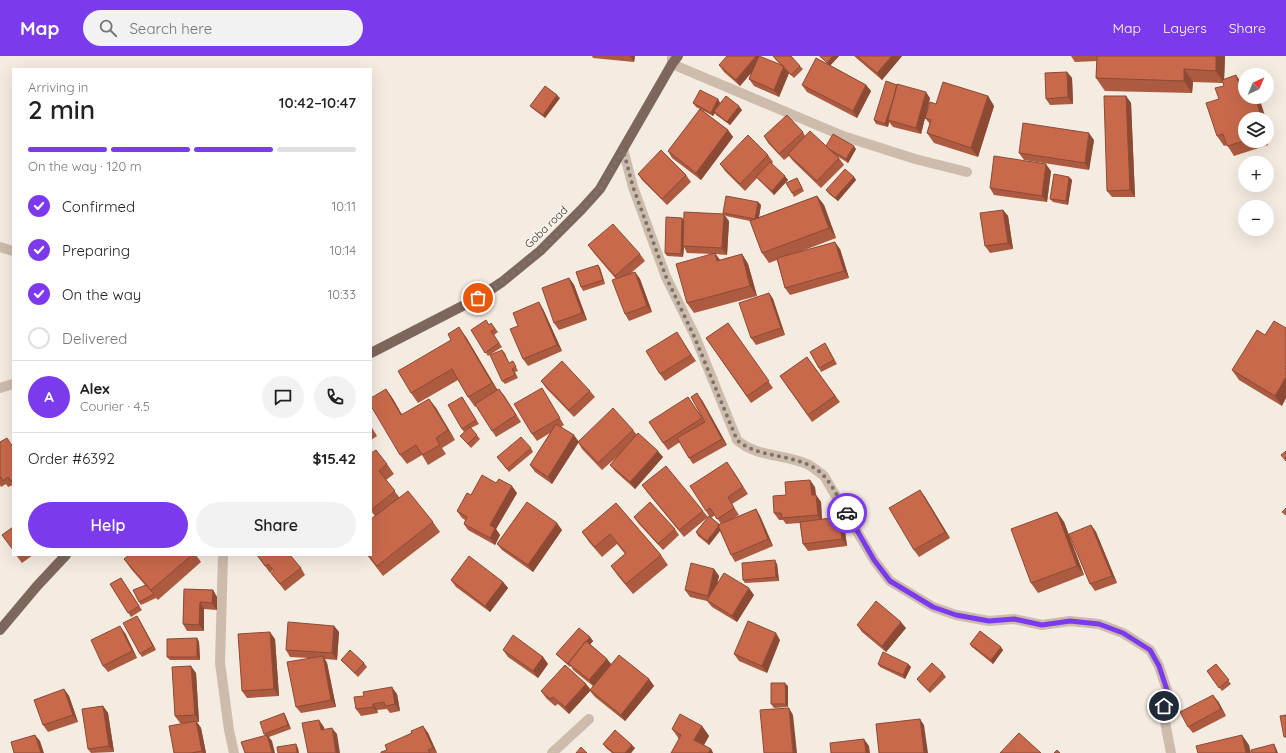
<!DOCTYPE html>
<html lang="en">
<head>
<meta charset="utf-8">
<style>
  body { margin:0; font-family:Quicksand,sans-serif; background:#f2f2f2; color:#202124; height:100vh; display:flex; flex-direction:column; font-size:15px; white-space:nowrap }
  * { box-sizing:border-box; margin:0 }
  p { font-size:13px; color:#757577 }
  .icon { flex:none; width:22px; height:22px; fill:none; stroke:currentColor; stroke-width:2; stroke-linecap:round; stroke-linejoin:round }
  .map { position:relative; flex:1; overflow:hidden }
  .sheet { position:absolute; left:12px; top:12px; width:360px; height:488px; display:flex; flex-direction:column; background:#fff; border-radius:0px; box-shadow:0 4px 16px #0002 }
  .sheet>* { flex:none }
  .needle { width:26px; rotate:44deg }
  .fabs { position:absolute; left:1238px; top:12px; display:grid; gap:8px }
  .fabs a { display:grid; place-items:center; width:36px; height:36px; border-radius:50%; background:#fff; box-shadow:0 4px 16px #0002; font-size:20px }
  .pin { position:absolute; display:grid; place-items:center; width:34px; height:34px; color:#fff; margin:-17px; border:2px solid #fff; border-radius:50%; box-shadow:0 1px 4px #0007 }
  .courier { position:absolute; display:grid; place-items:center; width:40px; height:40px; margin:-20px; border:3px solid #7c3aed; border-radius:50%; background:#fff; color:#222; box-shadow:0 1px 5px #0007 }
  .summary em { font-style:normal; font-weight:600 }
  .summary div { display:flex; flex-direction:column-reverse }
  .summary { display:flex; align-items:center; justify-content:space-between; height:68px; padding:0 16px }
  h1 { font-size:26px; font-weight:600; line-height:30px }
  .bar { display:grid; grid-template-columns:repeat(4,1fr); gap:6px 4px; align-content:center; height:48px; padding:0 16px }
  .bar i { height:5px; border-radius:3px; background:#e0e0e0 }
  .bar .on { background:#7c3aed }
  .bar p { grid-column:span 4 }
  .line { display:flex; align-items:center; gap:10px; padding:0 16px; border-top:1px solid #e0e0e0 }
  .line div { flex:1 }
  .round { display:grid; place-items:center; flex:none; width:42px; height:42px; border-radius:21px; background:#f2f2f2 }
  ol { padding:0 16px; list-style:none }
  li { display:flex; align-items:center; gap:12px; height:44px }
  li p { margin-inline-start:auto }
  li .icon { padding:4px; border-radius:50%; background:#7c3aed; color:#fff; stroke-width:4 }
  li:last-child { color:#757577 }
  li i { width:22px; height:22px; border:2px solid #e0e0e0; border-radius:50% }
  .button { display:flex; gap:8px; margin-top:auto; padding:8px 16px }
  .button a { flex:1; height:46px; border-radius:24px; background:#7c3aed; color:#fff; font-size:16px; font-weight:600; line-height:46px; text-align:center }
  .button a+a { background:#f2f2f2; color:#202124 }
  header { display:flex; align-items:center; gap:24px; box-sizing:border-box; height:56px; padding:0 20px; background:#7c3aed; color:#fff }
  header strong { font-size:19px }
  nav { display:flex; gap:22px; margin-inline-start:auto; font-size:14px }
  .search { width:280px; height:36px; background:#f2f2f2; display:flex; align-items:center; gap:10px; box-sizing:border-box; padding:0 14px; border-radius:22px; color:#757577; font-size:15px }
  .map>svg:first-child { display:block }
</style>
</head>
<body>
<header>
<strong>Map</strong>
<div class="search"><svg class="icon" aria-label="search" viewBox="0 0 24 24"><circle cx="10" cy="10" r="6"/><path d="M15 15l6 6"/></svg>Search here</div>
<nav><a>Map</a><a>Layers</a><a>Share</a></nav>
</header>
<div class="map">
<svg width="1286" height="697" viewBox="0 0 1286 697">
  <rect width="100%" height="100%" fill="#f4ebe1"/>
  <g fill="none" stroke-linecap="round" stroke-linejoin="round">
    <!-- minor -->
    <path stroke="#cdbbac" stroke-width="10" d="M672,1v7l171,72 72,23 52,13
      M623,93l10,38 33,90 29,59 42,104c19,17 47,14 70,24 6,3 12,8 17,12l50,84 16,21 43,26 23,8 33,6 25,-2 28,6 28,-4 29,3 24,9 27,17 9,16 10,30 -5,10 1,16 6,31
      M0,191l13,4
      M0,332l13,-4
      M223,499l-3,108 9,67 5,23
      M552,697l37,-34"/>
    <!-- major -->
    <path stroke="#7d675c" stroke-width="10" d="M371,297l107,-55 24,-16 38,-31 42,-42 18,-20 72,-125 6,-8
      M0,574l37,-44 29,-31"/>
  </g>
  <!-- wall -->
  <path fill="#ac5a40" fill-rule="evenodd" d="M592,0h43l-1,6 -41,-4z
    M773,0l27,10 3,3 -9,9 -6,-6 1,1 -10,24 -25,-11 -5,-7 2,-6 -11,13 -16,-14 -5,-7h62l-5,-5z
    M819,0h20l-9,9 36,20 5,6 -14,27 -50,-26 -5,-7 26,-21z
    M854,0h48l-20,24z
    M1071,0h154l-1,23 19,6 1,2 22,32h-21v22h22l1,4 -34,11 -7,-11 -3,1 -7,-10 2,-37 5,-13 -1,-3 -30,-1 -1,11 -87,-2 -9,-13 1,-17 -22,1z
    M1067,16l5,6 1,26 -23,1 -4,-6z
    M988,40l6,10 -16,51 -44,-14 -7,-10 3,-9 -5,-6 -4,16 -28,-7 -4,-5 -1,5 -12,-3 -2,-4 56,-22 -3,15 9,-9z
    M1126,40l5,7 4,94h-23l-5,-6z
    M560,42l-15,20 -12,-9 -3,-3z
    M718,43l2,4 22,7 -12,15 -14,-10 -1,-2 -2,3 -13,-7 28,21 5,7 -32,43 -29,-22 -4,-7 32,-42 -4,-2 -3,-4z
    M803,76l2,4 21,10 30,3 -8,14 -14,-9 5,4 5,7 -23,23 -28,-27 -4,-5 -5,4 -16,-17 -4,-7z
    M1094,84l-5,30 -65,-10 -5,-7z
    M768,99l5,7 -1,2 16,16 -14,15 -17,-17 -12,13 -20,-20 -5,-7z
    M1051,115l-4,31 -53,-7 -4,-7z
    M638,118l48,1 5,7 -24,23 -25,-25z
    M854,121l2,3 -18,21 -9,-7 -3,-4z
    M1069,121l3,3 -4,25 -15,-3 -3,-3z
    M797,122l7,13 -10,6 -2,-4z
    M817,140l7,9 12,33 -42,16 46,-5 9,29 -59,17 -5,-7 -8,-28 -8,3 -7,-10 -12,-32 -24,-5 -3,-3 35,-11 3,3 -2,12z
    M1003,154l5,6 5,33 -23,4 -5,-7z
    M682,162l2,2 45,1 -2,34 -12,-1 5,6 22,-6 6,10 9,32 -63,17 -7,-10 26,-49 -26,-1 -3,-6 -1,10 -16,-1 -2,-3z
    M588,189l52,9 5,7 -14,12 4,-1 5,7 12,33 -23,9 -4,-7 -9,-35 -23,-27z
    M598,209l2,3 5,16 -22,7 -2,-4z
    M569,222l5,7 13,35 -28,10 -5,-7z
    M769,237l4,6 12,36 -29,10 -5,-7z
    M543,253l19,42 -34,15 -5,-7 -5,-33z
    M491,267l7,9 -4,3 8,12 -14,9 -17,-26 18,-5z
    M728,267l45,65 -22,15 -45,-65z
    M1265,279l17,71 -43,-26 -7,-10z
    M466,281l31,52 7,6 17,27 -25,15 -20,-31 -1,1 -7,-10 -10,-17 -40,23 -7,-10z
    M681,283l15,22 -31,20 -5,-7z
    M825,287l12,21 -16,8 -2,-4z
    M502,294l3,3 4,10 6,2 3,6 -3,1 3,6 -13,6 -3,-3z
    M807,301l33,45 -28,20 -32,-46z
    M541,325l49,10 5,6 -21,20 -28,-29z
    M386,333l7,10 9,16 27,-16 7,9 19,32 -13,8 4,6 -18,11 -6,-10 -15,9 -7,-9z
    M546,339l18,30 -3,2 17,14 55,-11 4,5 26,22 -28,32 -20,-18 -5,-6 9,-10 -17,15 -20,-21 -4,-7 -26,42 -17,-12 -5,-7 20,-32 -13,8 -5,-7z
    M462,341l17,27 -8,4 9,11 -9,9 -11,-12 6,-5 -2,1 -2,-3z
    M688,341l17,25 -3,-22 25,45 -34,19 -4,-6 -9,-16 -12,8 -5,-7z
    M371,370l6,10 -6,4z
    M0,386l13,5v38l-5,2 -2,-3 -5,3 -1,-2z
    M531,392l2,4 -24,20 -12,-15z
    M371,397l16,11 7,10 -8,6 13,17 34,25 7,10 -57,44 -16,-21h4l4,-39 -4,-5z
    M732,413l16,25 -16,10 7,11 -7,4 24,-10 4,7 13,30 -38,16 -4,-7 -11,-24 -11,14 -11,-9 -2,-4 13,-16 -3,-5zM715,459l6,9 -1,1 -9,-7z
    M642,429l61,26 5,6 -24,20 -37,-45z
    M815,431l1,8 5,7 1,17 17,-2 5,7 3,22 -39,5 -5,-7 -3,-21 -14,1 -3,-4h-4l-5,-7 12,-18z
    M920,434l5,7 25,41 -31,19 -5,-7z
    M517,437l-21,36 4,6 -5,10 -27,-15 -4,-6 1,-4 -3,-2 -5,-7 14,-16z
    M616,447l45,52 7,10 -35,29 -15,-18 -7,-10 14,-12 -8,-10 -15,13 -13,-15 -7,-10z
    M1057,456l7,10 20,53 -46,18 -7,-10z
    M634,461l41,12 4,6 -16,15 -25,-27z
    M1091,469l5,7 21,51 -22,8 -5,-7z
    M562,474l-29,42 -31,-22 -5,-6z
    M16,499h17l-11,8z
    M129,499h67l5,7 -43,38 -2,-2 -15,7 -2,-3 6,-17 -14,-16 -7,-10z
    M257,499l44,13 4,7 -20,16 -14,-18 3,-1 -1,-2 -3,3z
    M777,508l2,17 -34,2 -2,-3z
    M714,513l5,7 -2,8 37,11 -17,27 -25,-15 -5,-6 -17,-4 -5,-7z
    M121,522l21,32 -11,7 -21,-33z
    M451,524l52,2 5,6 -18,24 -34,-25z
    M184,533l29,1 4,7v13l-13,-1v22h-17l-4,-7z
    M139,563l17,31 -14,7 -2,-3z
    M857,569l49,3 -20,24 -24,-20z
    M334,570l5,6 -2,28 -12,-1 2,4 9,44 -35,6 -5,-6 13,-49 -19,-1 -4,-7z
    M125,577l12,25 -29,14 -5,-6z
    M590,581l3,4 -3,3 17,15 4,6 38,14 5,7 -29,35 -30,-24 -5,-6 -21,23 -11,-10 -3,2 -9,-8 -5,-7 45,-7 4,6 3,-4 -20,-16 -2,-4 -1,1 -11,-10 -3,-3z
    M197,582l2,4 1,18h-30l-3,-3z
    M275,583l4,57 -32,2 -5,-7z
    M780,584l-13,33 -28,-12 -5,-7z
    M970,588l33,6 -10,14 -21,-17z
    M503,594l40,7 5,7 -10,14 -30,-21z
    M341,604l23,3 3,4 -9,10z
    M878,608h30l3,3 -6,12 -25,-12z
    M1216,608l15,20 -9,7 -15,-20z
    M196,617l3,49h-2l4,6 5,25h-32l12,-30h-6l-5,-7z
    M943,617l3,4 -16,16 -11,-11 -2,-3z
    M788,630v21l-14,1 -3,-4z
    M64,633l5,7 9,26 -30,10 -5,-7z
    M397,638l3,17 -10,2 -3,-4 -10,1 1,3 -17,3 -5,-7z
    M1218,645l8,15 -33,17 -5,-6z
    M103,650l5,7 6,39 -23,1 -3,-4z
    M284,657l2,4 5,12 -22,8 3,4 -8,-7z
    M423,670l5,7 9,20h-56z
    M702,670l7,10 -5,9 7,4 2,4h-42l8,-14 -7,-10z
    M603,688l32,4 -4,5h-19l-6,-5z"/>
  <!-- shaded-wall -->
  <path fill="#8c4a34" d="M630,0h5l-1,6z
    M756,0h3l3,4 -22,26 -4,-6z
    M833,0h6l-9,10 -3,-3z
    M892,0h10l-20,24 -5,-7z
    M1216,0h9l-1,27 -8,-12z
    M784,10l5,7 -10,24 -5,-7z
    M1184,13l9,13 -1,11 -8,-12z
    M1067,16l5,6 1,26 -5,-7z
    M1236,19l7,10 2,6 -5,-3z
    M866,29l5,6 -14,27 -4,-7z
    M897,29l-9,35 1,2 -1,5 -3,-3z
    M926,36l4,6 -9,36 -5,-6z
    M557,39l3,3 -15,20 -2,-3z
    M988,40l6,10 -16,51 -7,-9z
    M1126,40l5,7 4,94 -5,-7z
    M1255,41h4l7,22h-1l-5,-6z
    M718,43l2,4 -6,8 1,2 -2,3 -2,-3z
    M739,50l3,4 -12,15 -3,-3z
    M728,74l5,7 -32,43 -5,-7z
    M1089,77l5,7 -5,30 -4,-7z
    M854,90l2,3 -8,14 -2,-4z
    M1046,108l5,7 -4,31 -5,-6z
    M785,120l3,4 -14,15 -2,-4z
    M854,121l2,3 -18,21 -3,-3z
    M1069,121l3,3 -4,25 -2,-4z
    M817,140l7,9 12,33 -7,-10z
    M758,146l3,3 -3,17 -3,-3z
    M1003,154l5,6 5,33 -5,-6z
    M724,158l5,7 -2,34 -5,-7z
    M682,162l2,3 -1,25 1,1 -1,10 -2,-3z
    M835,186l5,7 9,29 -5,-7z
    M715,197l7,10 -5,-2z
    M742,198l6,10 9,32 -7,-10z
    M598,209l2,3 5,16 -2,-4z
    M635,216l5,7 12,33 -5,-6z
    M569,222l5,7 13,35 -5,-7z
    M769,237l4,6 12,36 -4,-7z
    M539,246l4,7 19,42 -5,-6z
    M459,271l7,10 33,56 -7,-10z
    M1286,321v21l-4,8 -7,-10z
    M386,333l7,10 15,26 -7,-10z
    M697,337l5,7 25,45 -5,-6z
    M429,343l7,9 19,32 -7,-10z
    M574,379l5,7 -27,42 -4,-7z
    M658,395l5,6 -28,32 -5,-7z
    M810,424l5,7 1,15 -4,-7z
    M512,430l5,7 -21,36 4,6 -5,10 -5,-7v-13z
    M920,434l5,7 25,41 -5,-6z
    M816,439l5,7 1,20 -4,-7z
    M756,453l4,7 13,30 -5,-7z
    M1057,456l7,10 20,53 -7,-9z
    M839,461l5,7 3,22 -5,-7z
    M557,467l5,7 -29,42 -5,-7z
    M720,469l2,3 -13,17 -2,-4z
    M1091,469l5,7 21,51 -5,-7z
    M775,504l2,4 2,17 -3,-4z
    M714,513l5,7 -6,26 -5,-6z
    M503,526l5,6 -18,24 -5,-6z
    M749,532l5,7 -17,27 -5,-6z
    M213,534l4,7v13l-5,-7z
    M200,546l4,7v22l-5,-6z
    M137,560l2,3 17,31 -3,-4z
    M901,566l5,6 -20,24 -4,-6z
    M120,570l5,7 12,25 -5,-7z
    M334,570l5,6 -2,28 -5,-7z
    M270,576l5,7 4,57 -5,-7z
    M776,577l4,7 -13,33 -5,-7z
    M590,581l3,4 -22,25 -3,-3z
    M197,582l2,4 1,18 -3,-3z
    M1001,591l2,3 -10,14 -2,-4z
    M323,600l4,7 9,44 -5,-7z
    M543,601l5,7 -10,14 -5,-7z
    M607,603l5,6 -18,22 -5,-7z
    M908,608l3,3 -6,12 -2,-4z
    M191,610l5,7 3,49 -4,-7z
    M649,623l5,7 -29,35 -4,-6z
    M785,627l3,3v21l-2,-3z
    M586,628l5,6 -22,24 -4,-7z
    M392,631l5,7 3,17 -5,-7z
    M64,633l5,7 9,26 -5,-7z
    M1213,639l5,6 8,15 -5,-7z
    M373,648l4,6 1,3 -5,-6z
    M103,650l5,7 6,39 -5,-6z
    M789,652l4,7 4,38h-4z
    M284,657l2,4 5,12 -3,-4z
    M920,663l4,6 4,28h-4z
    M319,664l5,7 2,10 -5,-7z
    M196,665l5,7 5,25h-3l-1,-2z
    M423,670l5,7 9,20 -4,-5z
    M702,670l7,10 -8,14 -7,-10z
    M332,672l5,6 3,19h-4z
    M35,679l5,6 4,12h-3z
    M267,679l5,6 3,12h-3z
    M1242,679l7,10 2,8h-5z
    M864,683l5,7 1,7h-4z
    M296,688l2,4 1,5h-2z
    M1274,688l2,4 2,5h-2z
    M632,689l3,3 -4,5h-6z
    M711,693l2,4h-5z"/>
  <!-- building -->
  <path fill="#c8694b" stroke="#8c4a34" d="M727,0h29l-20,24 -17,-15z
    M759,0l25,10 -10,24 -25,-11z
    M773,0h18l9,10 -9,9z
    M820,0h13l-6,7z
    M857,0h35l-15,17z
    M1097,0h119v15l-32,-2v12l-88,-3z
    M816,2l50,27 -13,26 -51,-26z
    M1067,16l1,25 -22,2 -1,-26z
    M1236,19l4,13 5,-2v11h10l5,16 -5,2 1,4h-11v22l-18,5 -4,-12 -6,2 -11,-33 13,-4 -4,-11 9,-2 -2,-6z
    M886,25l11,4 -3,12 -9,27 -11,-4z
    M943,26l45,14 -17,52 -44,-15 4,-13 -6,-2 5,-16 6,2z
    M897,28l29,8 -10,36 -28,-8z
    M545,30l12,9 -14,20 -13,-9z
    M700,34l18,9 -7,14 -18,-10z
    M726,40l13,10 -12,16 -13,-11z
    M1104,40h22l4,94 -23,1z
    M700,53l28,21 -32,43 -28,-22z
    M787,59l16,17 -24,22 -15,-18z
    M1023,67l66,10 -4,30 -66,-10z
    M810,75l29,27 -22,23 -29,-27z
    M833,78l21,12 -8,13 -17,-10 -3,-3z
    M748,79l20,20 -28,29 -20,-20z
    M661,94l25,25 -24,24 -24,-25z
    M994,100l52,8 -4,32 -52,-8z
    M770,106l15,14 -13,15 -16,-14z
    M845,113l9,8 -19,21 -9,-8z
    M1054,118l15,3 -3,24 -16,-2z
    M797,122l5,10 -10,5 -6,-10z
    M726,140l32,6 -3,17 -32,-6z
    M817,140l12,32 -67,25 -12,-32z
    M1003,154l5,33 -23,3 -5,-33z
    M684,156l40,2 -2,34 -39,-2z
    M666,161l16,1 -1,36 -16,-1z
    M613,168l27,30 -25,22 -27,-31z
    M835,186l9,29 -59,17 -8,-30z
    M715,197l2,8 25,-7 8,32 -63,17 -11,-39z
    M598,209l5,15 -22,7 -5,-15z
    M635,216l12,34 -22,8 -13,-34z
    M569,222l13,35 -28,10 -12,-35z
    M769,237l12,35 -30,10 -12,-35z
    M539,246l18,43 -34,14 -13,-30 8,-3 -5,-13z
    M486,264l3,5 2,-2 4,6 -4,2 8,12 -14,10 -14,-23z
    M1274,265l12,7v37l-1,3 1,1v8l-11,19 -43,-26 25,-40 8,5z
    M728,267l41,58 -22,15 -41,-58z
    M459,271l33,56 -24,14 -16,-28 -41,24 -13,-22 53,-31 -3,-6z
    M677,276l14,23 -31,19 -14,-23z
    M825,287l9,17 -15,8 -9,-16z
    M502,294l7,13 4,-2 3,6 -4,2 3,6 -13,6 -12,-26z
    M807,301l28,39 -27,19 -28,-39z
    M562,305l28,30 -21,19 -28,-29z
    M542,332l18,30 -28,16 -18,-30z
    M386,333l15,26 28,-16 19,31 -12,8 4,7 -18,10 -6,-10 -16,10 -29,-49v-8z
    M499,333l17,26 -24,16 -17,-27z
    M697,337l25,46 -33,19 -12,-20 28,-16 -14,-25z
    M462,341l14,23 -14,9 -14,-24z
    M688,341l14,21 -39,25 -14,-21z
    M613,352l20,22 -35,33 -20,-21z
    M556,368l18,11 -26,42 -18,-12z
    M470,371l7,8 -9,9 -8,-8z
    M638,377l20,18 -28,31 -20,-17z
    M521,381l10,11 -24,21 -10,-12z
    M7,382l6,9v33l-2,1 -3,-4 -5,4 -2,-4 -1,1v-36z
    M376,394l11,14 -8,7 16,20 -24,19v-57z
    M1286,395v10l-5,-6z
    M727,406l16,25 -15,10 6,11 -17,11 -7,-11 -4,3 -16,-25z
    M666,410l37,45 -24,19 -37,-45z
    M482,419l14,8 3,-4 13,7 -22,39 5,3 -5,10 -26,-14 3,-7 -10,-6 10,-18 4,2z
    M810,424l2,15h4l2,20 -36,3 -1,-5h-7l-1,-17 13,-1 -1,-13z
    M920,434l25,42 -31,18 -25,-42z
    M408,435l25,31 -56,44 -9,-11h3v-36z
    M527,446l30,21 -29,42 -31,-21z
    M650,446l25,27 -17,15 -24,-27z
    M616,447l45,52 -35,29 -15,-18 15,-13 -16,-19 -15,13 -13,-15z
    M1286,452v7l-4,-3z
    M756,453l12,30 -37,16 -13,-30z
    M1057,456l20,54 -46,17 -20,-54z
    M709,460l11,9h-2v2l-11,14 -11,-9z
    M839,461l3,22 -39,5 -3,-22z
    M1091,469l21,51 -22,8 -21,-50z
    M13,471v23l-11,-15z
    M129,499h63l-41,35 -27,-31z
    M257,499h33l11,13 -21,16 -9,-11 3,-2 -6,-7 -3,2z
    M469,500l34,26 -18,24 -34,-26z
    M775,504l1,17 -33,3 -1,-17z
    M691,507l23,6 -6,27 -23,-6z
    M724,517l25,15 -17,28 -25,-16z
    M121,522l18,28 -11,7 -18,-29z
    M146,529l8,9 -15,8 -6,-12z
    M184,533l29,1 -1,13 -12,-1 -1,23 -16,-1z
    M876,545l25,21 -19,24 -25,-21z
    M137,560l16,30 -13,8 -17,-31z
    M748,565l28,12 -14,33 -28,-12z
    M288,566l46,4 -2,27 -46,-3z
    M120,570l12,25 -29,15 -12,-26z
    M579,572l11,9 -4,5v-1l-18,23 -12,-10z
    M980,575l21,16 -10,13 -21,-16z
    M270,576l4,57 -32,2 -4,-57z
    M513,579l30,22 -10,14 -30,-21z
    M197,582v19h-30v-18z
    M586,585l21,18 -18,21 -21,-17z
    M350,594l14,13 -9,10 -14,-13z
    M883,596l25,12 -5,11 -25,-11z
    M619,599l30,24 -28,36 -31,-25z
    M323,600l8,44 -35,7 -9,-45z
    M932,607l11,10 -15,17 -11,-11z
    M1216,608l13,16 -10,8 -12,-17z
    M565,609l21,19 -21,23 -12,-10 -3,2 -9,-8z
    M191,610l4,49 -20,1 -3,-49z
    M771,627h14l1,21h-15z
    M392,631l3,17 -10,2 -1,-4 -11,2v3l-17,2 -2,-12 10,-1 -1,-4z
    M64,633l9,26 -30,10 -9,-25z
    M1213,639l8,14 -33,18 -8,-15z
    M103,650l6,40 -21,3 -6,-40z
    M789,652l4,45h-29l-4,-43z
    M284,657l4,12 -24,9 -4,-12z
    M680,658l22,12 -8,14 17,9 -3,4h-37l10,-18 -9,-6z
    M1286,659v22h-2l-4,-21z
    M920,663l4,34h-45l-3,-29z
    M319,664l2,10 11,-2 4,25h-28l-6,-30z
    M196,665l6,30 -11,2h-17l-5,-27z
    M423,670l10,22 -5,2 2,3h-49v-1l6,-2 -2,-5 27,-12 -1,-2z
    M615,674l17,15 -7,8h-11l-11,-9z
    M1019,677l22,20h-41z
    M35,679l6,18h-27l-3,-11z
    M267,679l5,18h-27l-4,-11z
    M1242,679l4,18h-48l-2,-7z
    M864,683l2,14h-35l-1,-10z
    M296,688l1,9h-19l-1,-6z
    M1274,688l2,9h-24l-1,-3z
    M581,691l6,6h-11z
    M1057,694l3,3h-6z"/>
  <g fill="none" stroke-linecap="round" stroke-linejoin="round">
    <!-- done -->
    <path stroke="#7c716b" stroke-width="4" stroke-dasharray="0 7.2" d="M478,242l24,-16 38,-31 42,-42 18,-20 23,-40 10,38 33,90 28,59 43,104c24,21 66,12 87,36 9,10 16,25 23,37"/>
    <!-- route -->
    <path stroke="#7c3aed" stroke-width="5" d="M847,457l27,47 16,21 43,26 23,8 33,6 25,-2 28,6 28,-4 29,3 24,9 27,17 9,16 10,30 -5,10"/>
  </g>
  <g text-anchor="middle" dominant-baseline="central" stroke-width="3" stroke-linejoin="round" paint-order="stroke">
    <!-- street labels -->
    <g font-size="11" fill="#3b302b" stroke="#fbf5ee">
      <text transform="translate(546 171) rotate(-44)">Goba road</text>
    </g>
  </g>
</svg>
<div class="fabs">
<a><svg class="needle" viewBox="-14 -14 28 28"><path d="M0-13l5 13h-10z" fill="#e53935"/><path d="M0 13l5-13h-10z" fill="#757577"/></svg></a>
<a><svg class="icon" aria-label="layers" viewBox="0 0 24 24"><path d="M12 4l9 5-9 5-9-5zM3 14l9 5 9-5"/></svg></a>
<a>+</a>
<a>−</a>
</div>
<div class="pin" style="left:478px;top:242px;background:#ea580c"><svg class="icon" aria-label="bag" viewBox="0 0 24 24"><path d="M5 8h14l-1 12H6zM9 8a3 3 0 0 1 6 0"/></svg></div>
<div class="pin" style="left:1164px;top:650px;background:#1f2937"><svg class="icon" aria-label="home" viewBox="0 0 24 24"><path d="M3 11l9-7 9 7M6 9v11h12V9"/></svg></div>
<div class="courier" style="left:847px;top:457px"><svg class="icon" aria-label="car" viewBox="0 0 24 24"><path d="M5 17H2v-5l4-1 3-4h7l3 4 3 1v5h-3M9 17h6M6 11h13"/><circle cx="7" cy="17" r="2"/><circle cx="17" cy="17" r="2"/></svg></div>
<section class="sheet">
<div class="summary"><div><h1>2 min</h1><p>Arriving in</p></div><em>10:42–10:47</em></div>
<div class="bar"><i class="on"></i><i class="on"></i><i class="on"></i><i></i><p>On the way · 120 m</p></div>
<ol>
<li><svg class="icon" aria-label="check" viewBox="0 0 24 24"><path d="M5 12l5 5 9-10"/></svg>Confirmed<p>10:11</p></li>
<li><svg class="icon" aria-label="check" viewBox="0 0 24 24"><path d="M5 12l5 5 9-10"/></svg>Preparing<p>10:14</p></li>
<li><svg class="icon" aria-label="check" viewBox="0 0 24 24"><path d="M5 12l5 5 9-10"/></svg>On the way<p>10:33</p></li>
<li><i></i>Delivered</li>
</ol>
<div class="line" style="height:72px"><b class="round" style="background:#7c3aed;color:#fff">A</b><div><b>Alex</b><p>Courier · 4.5</p></div><a class="round"><svg class="icon" aria-label="chat" viewBox="0 0 24 24"><path d="M4 5h16v11H9l-5 4z"/></svg></a><a class="round"><svg class="icon" aria-label="phone" viewBox="0 0 24 24"><path d="M5 4h4l2 5-3 2q2 4 5 5l2-3 5 2v4C11 20 4 13 5 4z"/></svg></a></div>
<div class="line" style="height:52px"><div>Order #6392</div><b>$15.42</b></div>
<div class="button"><a>Help</a><a>Share</a></div>
</section>
</div>
</body>
</html>
